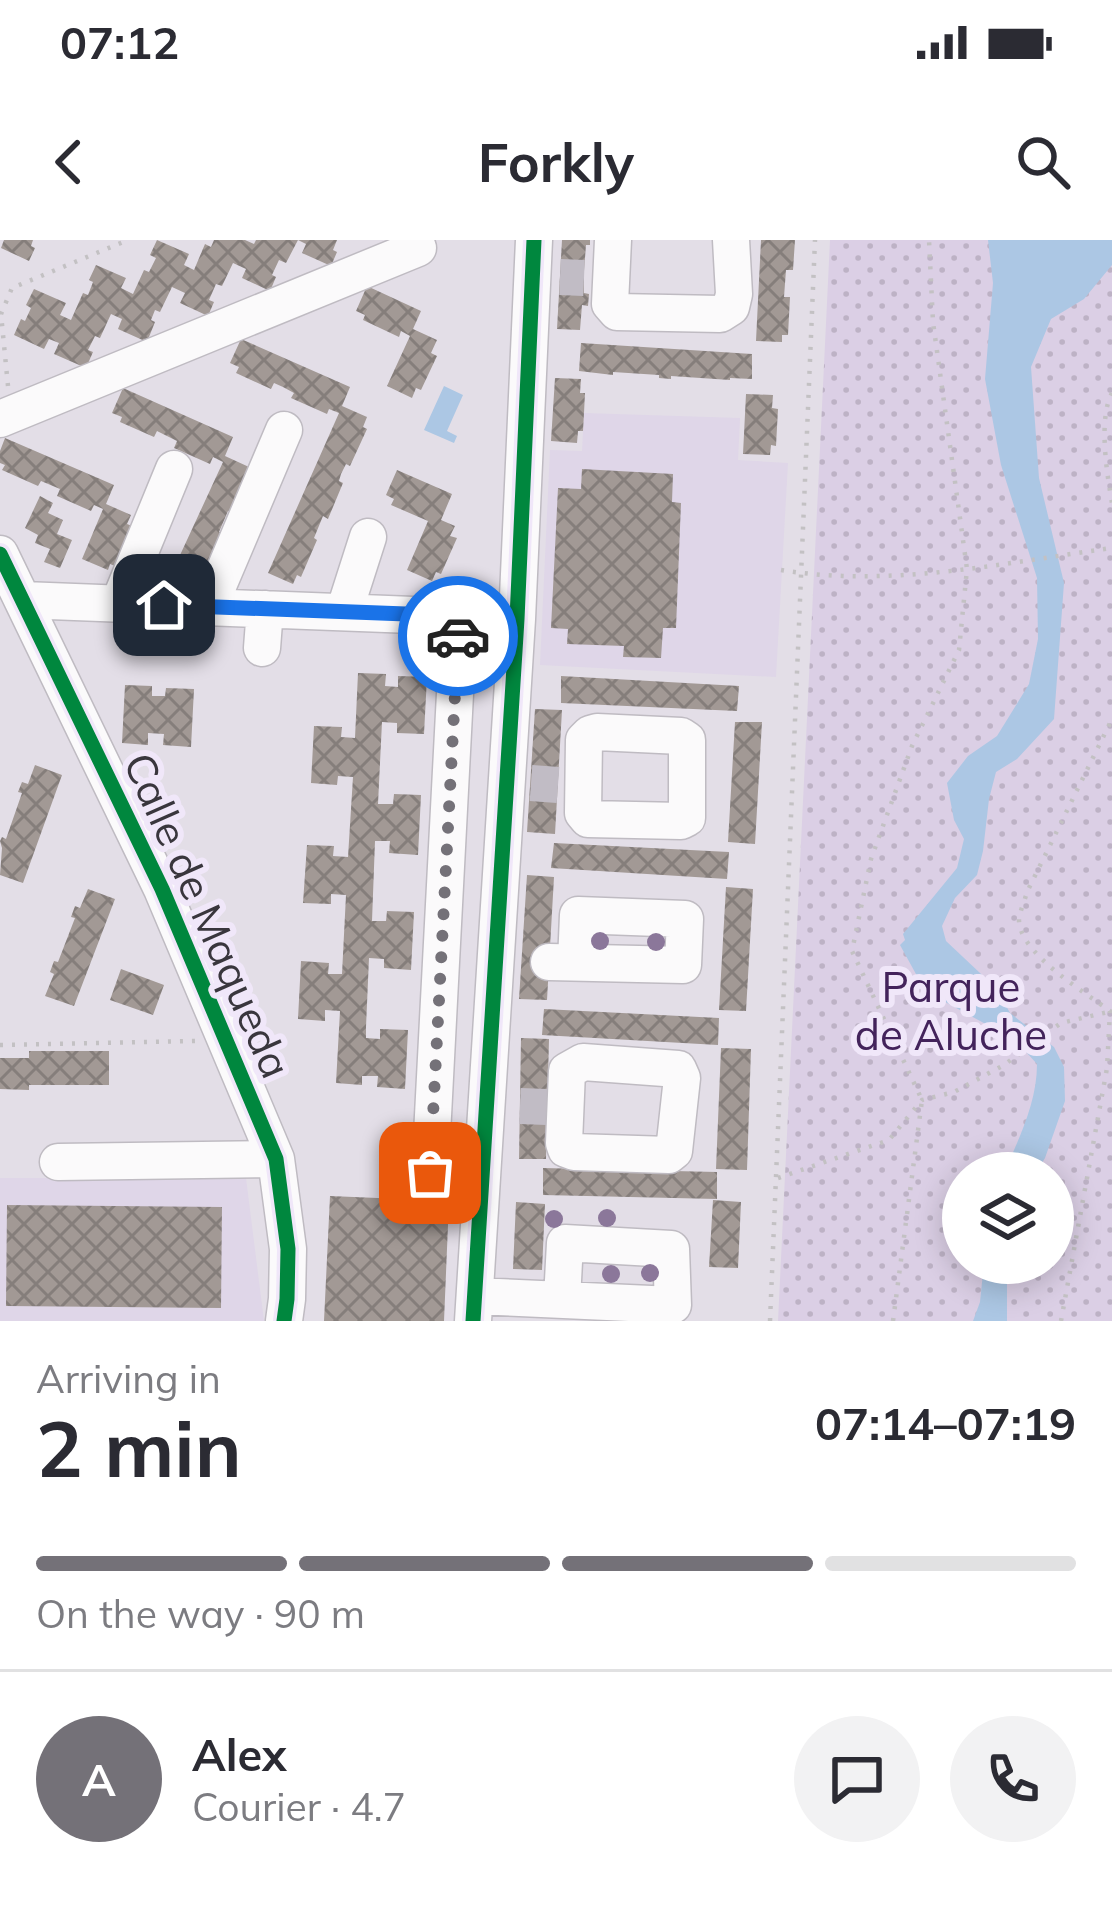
<!DOCTYPE html>
<html lang="en">
<head>
<meta charset="utf-8">
<style>
  body { margin:0; font-family:Mulish,sans-serif; background:#f2f2f3; color:#2b2b33; height:100vh; display:flex; flex-direction:column; font-size:45px; white-space:nowrap }
  * { box-sizing:border-box; margin:0 }
  p { font-size:39px; color:#7c7c81 }
  .icon { flex:none; width:66px; height:66px; fill:none; stroke:currentColor; stroke-width:2; stroke-linecap:round; stroke-linejoin:round }
  .map { position:relative; height:1081px; overflow:hidden }
  .sheet { display:flex; flex-direction:column; background:#fff; flex:1 }
  .sheet>* { flex:none }
  .controls { position:absolute; left:942px; top:912px; display:grid; gap:24px }
  .controls a { display:grid; place-items:center; width:132px; height:132px; border-radius:50%; background:#fff; box-shadow:0 6px 30px #0003; font-size:60px }
  .pin { position:absolute; display:grid; place-items:center; width:102px; height:102px; color:#fff; margin:-51px; border-radius:24px; box-shadow:0 6px 18px #0006 }
  .courier { position:absolute; display:grid; place-items:center; width:120px; height:120px; margin:-60px; border:9px solid #1a73e8; border-radius:50%; background:#fff; color:#222; box-shadow:0 3px 15px #0007 }
  .head em { font-style:normal; font-weight:700 }
  .head div { display:flex; flex-direction:column-reverse }
  .head { display:flex; align-items:center; justify-content:space-between; height:204px; padding:0 36px }
  h1 { font-size:78px; font-weight:700; line-height:90px }
  .bar { display:grid; grid-template-columns:repeat(4,1fr); gap:18px 12px; align-content:center; height:144px; padding:0 36px }
  .bar i { height:15px; border-radius:9px; background:#e1e1e2 }
  .bar .active { background:#747178 }
  .bar p { grid-column:span 4 }
  .line { display:flex; align-items:center; gap:30px; padding:0 36px; border-top:3px solid #e1e1e2 }
  .line div { flex:1 }
  .round { display:grid; place-items:center; flex:none; width:126px; height:126px; border-radius:63px; background:#f2f2f3 }
  .status { display:flex; justify-content:space-between; align-items:center; height:84px; padding:0 60px; background:#fff; direction:ltr }
  .status svg { height:33px; fill:currentColor }
  header { display:flex; justify-content:space-between; align-items:center; height:156px; padding:0 36px; background:#fff; font-size:54px; font-weight:700 }
  .map>svg:first-child { display:block }
</style>
</head>
<body>
<div class="status"><b>07:12</b><svg viewBox="0 0 49 12"><path d="M0 12V9h3v3zM5 12V6h3v6zM10 12V3h3v9zM15 12V0h3v12zM26 1h20v11H26zM47 4h2v5h-2z"/></svg></div>
<header><svg class="icon" aria-label="back" viewBox="0 0 24 24"><path d="M15 5l-7 7 7 7"/></svg>Forkly<svg class="icon" aria-label="search" viewBox="0 0 24 24"><circle cx="10" cy="10" r="6"/><path d="M15 15l6 6"/></svg></header>
<div class="map">
<svg width="1112" height="1081" viewBox="0 0 1112 1081">
  <defs>
    <pattern id="park-dots" width="8" height="8" patternUnits="userSpaceOnUse" patternTransform="scale(3)"><rect width="8" height="8" fill="#dbcfe5"/><path d="M2 2h.1M6 6h.1" fill="none" stroke="#bdb2c5" stroke-width="1.8" stroke-linecap="round"/></pattern>
    <pattern id="building-cross-hatch" width="8" height="8" patternUnits="userSpaceOnUse" patternTransform="scale(3)"><rect width="8" height="8" fill="#a29995"/><path d="M0 0l8 8M0 8l8-8" fill="none" stroke="#857e7b"/></pattern>
  </defs>
  <rect width="100%" height="100%" fill="#e3dee7"/>
  <!-- built -->
  <path fill="#dfd6e8" d="M584,173l156,5 -2,42 50,3 -12,214 -236,-12 10,-215 32,1z
    M0,938h246l18,143h-264z"/>
  <!-- park -->
  <path fill="url(#park-dots)" fill-rule="evenodd" d="M830,0h282v1081h-334zM963,933h90v90h-90z"/>
  <!-- water -->
  <path fill="#acc7e4" d="M988,0h124v25l-28,34 -33,20 -20,48 8,111 25,105 -10,136 -37,40 -21,13 -7,27 -6,52 -6,24 -22,23 -13,28 4,15 51,48 13,24 44,34 10,20 1,34 -20,57 -9,15h-32c15,-35 33,-70 33,-109l-22,-24 -68,-37 -25,-18 -22,-40 5,-5 -2,-6 54,-66 7,-29 -10,-19 -7,-37 21,-27 29,-20 32,-52 9,-45 -1,-61 -36,-113 -16,-86 8,-96z
    M444,146l19,9 -16,36 10,5 -3,7 -30,-13z
    M984,1023h23v58h-34l7,-19z"/>
  <!-- building -->
  <path fill="url(#building-cross-hatch)" d="M4,0h29l-2,6 4,2 -6,13 -28,-13z
    M157,0l32,14 -5,11 10,5 11,-26 6,3 3,-7h31l9,4 2,-4h81l-4,10 4,2 -6,14 -29,-13 4,-9 -8,-4 -12,23 -7,-3 -7,15 4,2 -6,14 -28,-13 4,-9 -13,-6 -11,23 -6,-2 -7,16 5,2 -6,14 -28,-13 5,-10 -13,-6 -12,25 -5,-2 -4,10 4,2 -8,20 -29,-13 4,-10 -11,-5 -11,24 -5,-2 -7,14 5,2 -7,16 -32,-14 5,-11 -10,-4 -5,10 -30,-14 7,-16 4,2 6,-13 -5,-3 8,-16 32,14 -6,12 11,5 12,-27 5,2 5,-13 -4,-2 7,-15 30,13 -5,10 12,6 11,-24 5,2 7,-14 -6,-3z
    M562,0h28v5h-4l-2,26v22l5,1 -1,12 -6,-1 -2,25 -23,-1z
    M761,0h34l-2,30h-7l-2,27h6l-2,38h-6v7l-26,-1z
    M367,46l54,25 -8,18 24,11 -6,13 6,3 -16,34 -5,-2 -4,10 -25,-12 23,-50 -9,-5 -2,6 -36,-17 2,-5 -9,-4z
    M241,99l109,48 -8,19 25,11 -4,10 4,2 -17,37 -4,-2 -5,10 -2,7 4,2 -15,36 -5,-3 -9,22 3,2 -16,37 -4,-2 -4,9 -25,-11 71,-160 -10,-4 -2,5 -36,-16 3,-5 -11,-6 -9,-4 -3,6 -35,-16 3,-6 -9,-4z
    M581,103l171,11v25l-22,-1v2l-59,-4v3l-12,-1v-3l-46,-3v3l-34,-4z
    M555,138l26,1 -1,14h5l-1,20 -1,18h-5l-1,12 -26,-2z
    M123,148l110,49 -8,19 24,11 -5,10 6,2 -16,34 -6,-2 -9,21 7,3 -17,35 -6,-3 -4,10 -24,-11 48,-104 -10,-5 -3,7 -36,-16 3,-7 -20,-10 -3,6 -34,-15 2,-5 -10,-4z
    M746,154l27,1 -1,13 6,1 -2,37 -5,-1 -1,10 -27,-1z
    M5,198l109,47 -8,19 25,11 -4,9 5,2 -17,40 -5,-2 -2,6 -26,-11 21,-50 -9,-4 -3,6 -34,-15 3,-7 -19,-8 -3,5 -36,-16 3,-5 -5,-2v-12z
    M582,229l91,5 -1,28 9,1 -5,125h-13l-2,30 -38,-1 1,-11 -57,-2 1,-15 -17,-1 7,-140 23,1z
    M397,230l55,24 -11,26 14,6 -5,10 7,2 -16,36 -5,-2 -4,9 -25,-11 21,-49 -37,-16 3,-6 -8,-4z
    M40,256l13,7 -5,10 15,7 -6,14 15,6 -12,28 -16,-6 6,-13 -15,-6 3,-8 -13,-7z
    M358,433l28,1 -1,12 13,1v-11l29,1 -3,57 -27,-1v-10l-15,-1 -4,82h15l1,-10 27,1 -3,60 -29,-2 1,-12h-15l-3,80h14l1,-10 27,1 -3,58 -27,-2v-9l-15,-1 -3,69v11l14,1v-10l28,1 -3,59 -28,-2 1,-11h-16v9l-26,-2 4,-72 -15,-1v11l-27,-2 3,-58 28,2 -1,11h14l4,-79 -15,-1v10l-28,-1 4,-58 27,1 -1,10 15,1 5,-80 -15,-1 -1,9 -26,-2 3,-57 28,1 -1,10 14,1z
    M561,436l178,10 -2,25 -176,-8z
    M125,445l27,1v10h13l1,-8 28,1 -3,58 -28,-2 1,-11 -16,-1v12l-26,-2z
    M535,469l27,1 -7,124 -28,-2z
    M735,482h27l-7,122 -27,-2z
    M35,525l27,10 -39,108 -23,-8 2,-27 -2,-7 2,-4 4,2 16,-46 -4,-1 4,-10 6,2z
    M554,603l175,9 -2,27 -176,-11z
    M527,635l27,2 -7,123 -28,-1z
    M726,647l27,2 -7,122 -27,-1z
    M88,649l27,10 -41,107 -29,-10 9,-22 -4,-2 4,-11 4,1 17,-44 -4,-1 4,-11 5,2z
    M121,729l43,16 -11,30 -43,-15z
    M544,769l175,9 -1,27 -176,-10z
    M521,798l28,1 -3,120h-27z
    M721,808l30,1 -4,121 -31,-1z
    M29,811h80v34h-80v5l-29,-1v-31h29z
    M543,928l174,4v27l-174,-4z
    M330,956l119,5 -5,120h-120z
    M713,960l28,2 -3,66 -29,-1z
    M516,962l29,2 -3,66 -29,-1z
    M7,965l215,2 -1,101 -215,-2z"/>
  <g fill="none" stroke-linecap="round" stroke-linejoin="round">
    <!-- minor-tunnel -->
    <path stroke="#c1bcc5" stroke-width="36" stroke-dasharray="36 18" stroke-linecap="butt" d="M560,37l24,1
      M531,543l27,2
      M520,866l27,1"/>
    <defs>
      <path id="minor" d="M613,0l-3,64 7,8 103,2 11,-7 3,-13 -3,-54
        M0,179l418,-171
        M0,314l162,335 114,270 12,90 -1,50 -3,22
        M23,360l494,19
        M119,363l55,-134
        M209,367l75,-177
        M344,372l24,-75
        M262,408l3,-39
        M597,492l84,4 6,4v78l-6,3 -93,-2 -5,-6 1,-73 6,-6z
        M549,722l134,3 2,-46 -107,-4 -2,47
        M583,822l95,7 4,9 -8,73 -5,4 -95,-3 -8,-3 -2,-6 3,-72z
        M58,922l218,-3
        M430,933l29,-556
        M475,1056l198,9 -2,-56 -106,-6 -3,56
        M473,1081l44,-702 17,-379"/>
    </defs>
    <!-- minor casing -->
    <use href="#minor" stroke="#bfbbc2" stroke-width="39"/>
    <!-- path -->
    <path stroke="#c3c1c3" stroke-width="4.5" stroke-dasharray="3 9" stroke-linecap="butt" d="M8,146l-7,-72 11,-26 116,-48
      M1112,153c-14,26 -5,81 0,110
      M781,330c110,18 222,-7 331,-22
      M0,805l197,-4
      M778,938l111,-38 33,-40 32,-8 50,-27 57,-42 47,-11
      M770,1081l45,-1081
      M893,1081l29,-221 -70,-149 19,-92 41,-113 47,-96 8,-81 -34,-247 -4,-82
      M1061,1081l46,-253 3,-57c-25,-19 -92,-58 -91,-92 1,-8 6,-19 8,-27l85,-173"/>
    <!-- minor -->
    <use href="#minor" stroke="#fbfafb" stroke-width="36"/>
    <defs>
      <path id="cycleway" d="M0,314l162,335 114,270 12,90 -1,50 -3,22
        M473,1081l44,-702 17,-379"/>
    </defs>
    <!-- cycleway casing -->
    <use href="#cycleway" stroke="#f0e7f9" stroke-width="22"/>
    <!-- cycleway -->
    <use href="#cycleway" stroke="#00873e" stroke-width="15"/>
  </g>
  <!-- trees -->
  <g fill="#8b779a">
    <circle cx="600" cy="701" r="9"/>
    <circle cx="656" cy="702" r="9"/>
    <circle cx="607" cy="978" r="9"/>
    <circle cx="554" cy="979" r="9"/>
    <circle cx="650" cy="1033" r="9"/>
    <circle cx="611" cy="1034" r="9"/>
  </g>
  <g fill="none" stroke-linecap="round" stroke-linejoin="round">
    <!-- done -->
    <path stroke="#747178" stroke-width="12" stroke-dasharray="0 21.6" d="M430,933l28,-537"/>
    <!-- route -->
    <path stroke="#1a73e8" stroke-width="15" d="M164,365l295,11 -1,20"/>
  </g>
  <g text-anchor="middle" dominant-baseline="central" stroke-width="12" stroke-linejoin="round" paint-order="stroke">
    <!-- street labels -->
    <g font-size="42" fill="#39363d" stroke="#f0e7f9">
      <text transform="translate(208 675) rotate(66)">Calle de Maqueda</text>
    </g>
    <!-- park labels -->
    <g font-size="42" fill="#43235b" stroke="#f0e7f9">
      <text x="951" y="746">Parque<tspan x="951" dy="48">de Aluche</tspan></text>
    </g>
  </g>
</svg>
<div class="controls">
<a><svg class="icon" aria-label="layers" viewBox="0 0 24 24"><path d="M12 4l9 5-9 5-9-5zM3 14l9 5 9-5"/></svg></a>
</div>
<div class="pin" style="left:430px;top:933px;background:#ea580c"><svg class="icon" aria-label="bag" viewBox="0 0 24 24"><path d="M5 8h14l-1 12H6zM9 8a3 3 0 0 1 6 0"/></svg></div>
<div class="pin" style="left:164px;top:365px;background:#1f2937"><svg class="icon" aria-label="home" viewBox="0 0 24 24"><path d="M3 11l9-7 9 7M6 9v11h12V9"/></svg></div>
<div class="courier" style="left:458px;top:396px"><svg class="icon" aria-label="car" viewBox="0 0 24 24"><path d="M5 17H2v-5l4-1 3-4h7l3 4 3 1v5h-3M9 17h6M6 11h13"/><circle cx="7" cy="17" r="2"/><circle cx="17" cy="17" r="2"/></svg></div>
</div>
<section class="sheet">
<div class="head"><div><h1>2 min</h1><p>Arriving in</p></div><em>07:14–07:19</em></div>
<div class="bar"><i class="active"></i><i class="active"></i><i class="active"></i><i></i><p>On the way · 90 m</p></div>
<div class="line" style="height:216px"><b class="round" style="background:#747178;color:#fff">A</b><div><b>Alex</b><p>Courier · 4.7</p></div><a class="round"><svg class="icon" aria-label="chat" viewBox="0 0 24 24"><path d="M4 5h16v11H9l-5 4z"/></svg></a><a class="round"><svg class="icon" aria-label="phone" viewBox="0 0 24 24"><path d="M5 4h4l2 5-3 2q2 4 5 5l2-3 5 2v4C11 20 4 13 5 4z"/></svg></a></div>
</section>
</body>
</html>
